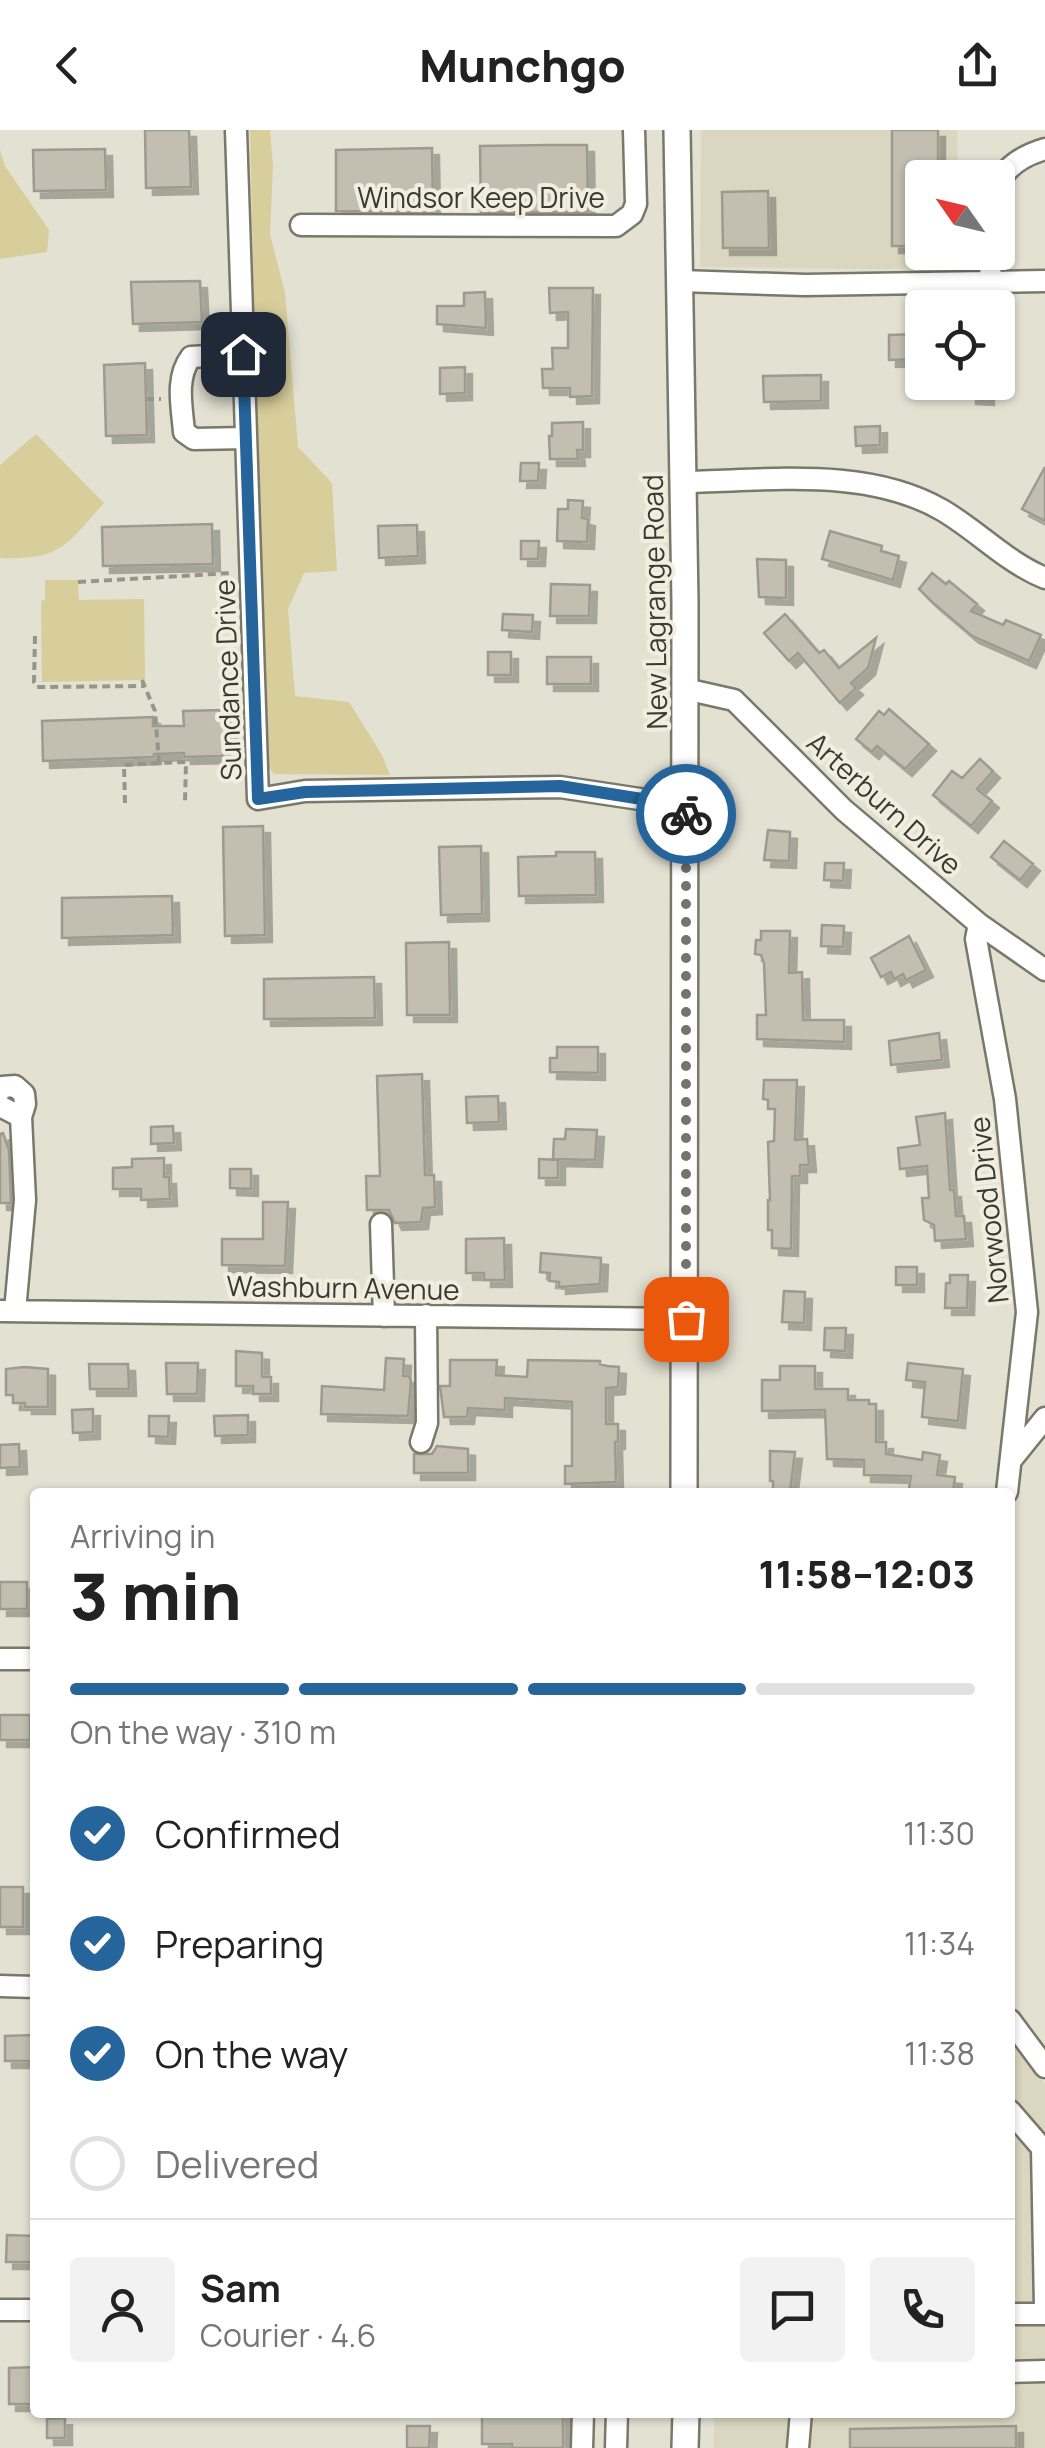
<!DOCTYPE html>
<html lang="en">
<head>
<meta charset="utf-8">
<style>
  body { margin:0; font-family:Manrope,sans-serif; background:#f2f2f2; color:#222; height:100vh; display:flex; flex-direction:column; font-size:38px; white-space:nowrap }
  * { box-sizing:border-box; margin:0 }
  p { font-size:32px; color:#767676 }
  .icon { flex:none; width:55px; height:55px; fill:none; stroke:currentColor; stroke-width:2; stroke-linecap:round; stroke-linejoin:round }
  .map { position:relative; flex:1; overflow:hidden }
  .details { position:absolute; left:30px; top:1358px; width:985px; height:930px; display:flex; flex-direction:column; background:#fff; border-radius:10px; box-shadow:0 2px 8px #0004 }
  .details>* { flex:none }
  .needle { width:65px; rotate:304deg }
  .tools { position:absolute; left:905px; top:30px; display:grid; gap:20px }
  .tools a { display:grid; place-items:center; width:110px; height:110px; border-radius:10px; background:#fff; box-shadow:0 2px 8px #0004; font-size:50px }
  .pin { position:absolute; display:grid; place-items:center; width:85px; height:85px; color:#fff; margin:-42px; border-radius:20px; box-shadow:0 5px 15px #0006 }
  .courier { position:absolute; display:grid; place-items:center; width:100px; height:100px; margin:-50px; border:8px solid #26659b; border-radius:50%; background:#fff; color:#222; box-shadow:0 2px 12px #0007 }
  .summary em { font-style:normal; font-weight:800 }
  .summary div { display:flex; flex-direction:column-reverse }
  .summary { display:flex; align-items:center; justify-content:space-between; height:170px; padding:0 40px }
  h1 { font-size:65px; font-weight:800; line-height:75px }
  .bar { display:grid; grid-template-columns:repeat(4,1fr); gap:15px 10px; align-content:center; height:120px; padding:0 40px }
  .bar i { height:12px; border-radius:8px; background:#e0e0e0 }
  .bar .selected { background:#26659b }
  .bar p { grid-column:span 4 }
  .line { display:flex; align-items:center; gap:25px; padding:0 40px; border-top:2px solid #e0e0e0 }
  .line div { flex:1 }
  .round { display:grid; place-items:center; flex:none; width:105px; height:105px; border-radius:10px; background:#f2f2f2 }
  ol { padding:0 40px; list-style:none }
  li { display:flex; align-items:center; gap:30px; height:110px }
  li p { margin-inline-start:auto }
  li .icon { padding:10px; border-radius:50%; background:#26659b; color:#fff; stroke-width:4 }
  li:last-child { color:#767676 }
  li i { width:55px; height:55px; border:5px solid #e0e0e0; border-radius:50% }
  header { display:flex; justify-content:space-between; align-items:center; height:130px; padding:0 40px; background:#fff; font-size:45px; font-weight:800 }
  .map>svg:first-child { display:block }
</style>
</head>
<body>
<header><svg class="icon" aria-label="back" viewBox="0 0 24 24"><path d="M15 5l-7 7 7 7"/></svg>Munchgo<svg class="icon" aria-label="share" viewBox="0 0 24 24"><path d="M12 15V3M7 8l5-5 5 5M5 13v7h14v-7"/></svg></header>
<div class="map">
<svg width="1045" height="2318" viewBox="0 0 1045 2318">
  <defs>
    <filter id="shadow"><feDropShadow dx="7" dy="7" stdDeviation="0" flood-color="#0004"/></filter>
  </defs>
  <rect width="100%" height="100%" fill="#e3e1d2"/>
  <!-- built -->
  <path fill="#dad6c0" d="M701,0h256l1,47 -36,1v74l37,1 1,17 -260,-3z
    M1010,1912l35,42v364h-331v-35l296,-1z"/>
  <!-- green -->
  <path fill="#d8ce9c" d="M250,0h20l3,35 -3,69 15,59 13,154 34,36 5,88 -33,2 -16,36 7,87 54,6 33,53 8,20 -116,-1 -10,-13z
    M0,20l5,16 44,64 -2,22 -47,7z
    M36,304l68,69c-39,43 -42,57 -104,55v-93z
    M45,450h33l1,20 65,-1 1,81 -103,2 -1,-81 4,-1z"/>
  <!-- building -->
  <path fill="#c2bfb1" stroke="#9e9b8e" stroke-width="2.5" filter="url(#shadow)" d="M145,0h44l2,57 -45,1z
    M892,0h46v48h-16v68h-30z
    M547,15h40l1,67h-107l-1,-66z
    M432,18l1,64 -97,-1v-61z
    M105,19l1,41 -72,1 -1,-41z
    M768,61l1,57h-46l-1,-56z
    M200,151l2,41 -69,2 -2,-42z
    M549,158h44l-1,108 -22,1v-9h-27l-1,-19h11l-1,-21h16v-36l-18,1z
    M485,162l1,36 -49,-4v-18h27v-13z
    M918,204l1,25 -30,1v-25z
    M145,233l2,72 -41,1 -2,-71z
    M465,237v26l-25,1v-26z
    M821,245v26l-57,1 -1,-26z
    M969,252h18v16l-18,-1z
    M583,292v28h-6l1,9h-28l-1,-23h3v-13z
    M880,296v19l-24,1 -1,-19z
    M521,333h18l-1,18h-18z
    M1045,337v54l-23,-12z
    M568,370l15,1 -1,17 6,1 -1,23 -30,-1 1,-32h10z
    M212,394l1,40 -110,2 -1,-39z
    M417,395l1,31 -39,2 -1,-32z
    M830,401l52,15 -1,5 18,5 -6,24 -71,-21z
    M521,411h18l-1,18h-17z
    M757,429l29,1v38l-27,-1z
    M932,443l14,11 3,-3 28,23 -6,7 32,14 3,-5 35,15 -12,26 -57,-25 -40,-34 -13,-13z
    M551,454l39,1 -1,31h-39z
    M503,484l30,1 -1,17 -30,-2z
    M785,484l34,39 5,-3 15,18 37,-30 -8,30 -17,15 5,5 -16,15 -42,-50 -9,8 -25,-28z
    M488,522h23v23h-23z
    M547,527h44v27h-44z
    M889,579l40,35 -24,25 -28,-23 -5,6 -16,-13 23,-28 5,4z
    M222,580l1,10h7l1,23h-8v13l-39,1v-4l-30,1v3l-111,4 -1,-40 111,-4v9h31l-1,-15z
    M980,629l13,12 -16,18 15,12 -21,25 -38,-31 19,-24 10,7z
    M263,696l2,109 -40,1 -2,-109z
    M768,700l22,2 -1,29 -25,-1z
    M1004,711l29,23 -13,16 -29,-23z
    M481,716l1,68 -41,1 -2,-68z
    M556,722h39l1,43 -77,1 -1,-39 38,-1z
    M825,733h19l-1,18 -19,-1z
    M172,766l1,39 -111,3v-40z
    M822,795l22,1 -1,21 -22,-1z
    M761,801h29l-1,42 13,-1 1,48h41v22l-87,-3v-24h9l-2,-52 -3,-8 -6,-1 1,-14h5z
    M909,806l17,34 -20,10 -3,-6 -9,5 -3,-7 -10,5 -10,-19z
    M449,812l1,73h-43l-1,-72z
    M374,847l1,41 -111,1v-40z
    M939,903l3,27 -51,5 -2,-24z
    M557,917h41v26l-48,-1v-14h7z
    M422,944l3,101h9l1,32 -12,1 -2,14 -26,1 -6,-13h-22l-1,-34h14l-3,-100z
    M764,950h33l-2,60 12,-1 2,26h-9v11h-8l-1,73 -19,-1v-18h-4v-30h2l-2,-58 6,-1 1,-32h-7v-9l-5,-1z
    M498,966l1,26 -32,1 -1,-26z
    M945,983l5,77h4l2,26h8l2,23 -31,2 -1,-16 -10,-5 -2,-22h7l-2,-32 -27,3 -2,-21 22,-3 -4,-28z
    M173,996l1,17 -23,1v-17z
    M566,999l31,1 -2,30 -42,-1 1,-20h11z
    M3,1003l6,17 2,53h-11v-69z
    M164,1028v19h5l1,22 -29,1v-11h-28v-21l19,-1v-8z
    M539,1029l19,1v18h-19z
    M230,1039h21v20l-21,-1z
    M263,1072h25l-3,64 -63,-1v-26h41z
    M504,1108l1,42h-21v-7h-18v-34z
    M541,1123l60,5 -1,26 -41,3v-5l-10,-1 1,-8 -10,-1z
    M896,1137h21v18h-21z
    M950,1145h18l-1,33h-22l1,-25h4z
    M784,1161l21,1 -1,31 -22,-1z
    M825,1198h21l-1,23 -21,-1z
    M236,1221l26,2v24h9v17h-18v-8h-17z
    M386,1228l18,1 -1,17h6l2,5 -3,35 -87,-2 1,-28 62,4z
    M450,1230h47l-1,15 31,2 1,-17 72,1v3l7,2 12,1 -1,20 -12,1v36h12v18h-3l1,40 -51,2v-18h7v-64l-67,-4v12l-37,-2 -1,9h-23l-4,-31h10z
    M166,1233h32l-1,31h-30z
    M908,1233l55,6 -5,52 -36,-4 3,-35 -19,-2z
    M89,1234h39l1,25h-39z
    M780,1236h35v23h33v11h21v4h7v38h10v12l36,6 1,-8 17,3 -3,20 18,2 -2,15h-29l-15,-4 2,-12 -47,-1v-15l-37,-1 -2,-49 -63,1v-31h18z
    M24,1237l24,2v38h-23v-4h-12v-8h-7v-26z
    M93,1279v23l-20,1 -1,-23z
    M248,1285v20l-33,1 -1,-20z
    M149,1286h20l-1,21 -19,-1z
    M19,1314l1,23 -20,1v-23z
    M437,1316l31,3v24h-54v-19h18z
    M770,1321l25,1 -5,40h-17v-11h-3z
    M0,1452h27v27h-27z
    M0,1585h30v25h-30z
    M0,1757h23v40h-23z
    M34,1905l1,26h-30v-25z
    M7,2105l28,1 -1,26h-28z
    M35,2237v37h-26v-36z
    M482,2282h81v36h-51v-4h-30z
    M65,2288v20h-18v-19z
    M407,2296h23l-1,22h-22z
    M1016,2296v22h-166v-19z"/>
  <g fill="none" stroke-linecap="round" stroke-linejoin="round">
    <defs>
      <path id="minor" d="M236,0l22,669 47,-8 255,-4 126,19
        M998,55c8,-20 27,-30 47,-36
        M301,95l315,1 16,-12 4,-10 -2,-74
        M680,151l125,4 240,-4
        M990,152l1,-30
        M243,224l-52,3c-16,21 -9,50 -7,75l10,7 52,-1
        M683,352c84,-1 183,-16 259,28 36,21 64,52 103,68
        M685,559l49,11 110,110 135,114 66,46
        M979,794l-3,15 29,160 22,213 -20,180
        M0,961l2,-4 13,-1 9,8 1,10 -4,13 4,83 -10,111
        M0,976l21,11
        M381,1094l3,92
        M0,1181l686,8
        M421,1312l6,-19 -1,-108
        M1012,1329l33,-41
        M0,1529h35
        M0,1856l35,1
        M1010,1890l35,47
        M1010,1981l32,37 3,159
        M0,2180h35
        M1010,2184h35
        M1010,2242l35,-1
        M582,2318l1,-36
        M616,2318l1,-36
        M798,2318l3,-36"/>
      <path id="major" d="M677,0l8,472 -1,890
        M685,2318l1,-36"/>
    </defs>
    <!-- minor casing -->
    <use href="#minor" stroke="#7a786b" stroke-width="25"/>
    <!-- major casing -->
    <use href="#major" stroke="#7a786b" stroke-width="30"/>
    <!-- path -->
    <path stroke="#96958a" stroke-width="4" stroke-dasharray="8 5" stroke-linecap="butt" d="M146,269h15
      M78,452l153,-9
      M35,506l-1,46 3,5 107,-1
      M142,550l13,31 4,52 27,-1 -1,41
      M125,673l-1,-38 35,-2"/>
    <!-- minor -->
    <use href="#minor" stroke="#fff" stroke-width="20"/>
    <!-- major -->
    <use href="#major" stroke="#fff" stroke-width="25"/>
  </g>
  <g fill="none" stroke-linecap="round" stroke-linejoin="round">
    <!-- done -->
    <path stroke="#75746b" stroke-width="10" stroke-dasharray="0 18" d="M686,684v505"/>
    <!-- route -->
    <path stroke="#26659b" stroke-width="12" d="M243,224l15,445 47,-7 255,-6 126,20v8"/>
  </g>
  <g text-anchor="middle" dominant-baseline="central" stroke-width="8" stroke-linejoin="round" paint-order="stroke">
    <!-- street labels -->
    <g font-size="28" fill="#3a3933" stroke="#f1eedf">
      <text x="481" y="67">Windsor Keep Drive</text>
      <text transform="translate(654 472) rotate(-91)">New Lagrange Road</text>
      <text transform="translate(227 550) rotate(-92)">Sundance Drive</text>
      <text transform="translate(885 673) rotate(42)">Arterburn Drive</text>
      <text transform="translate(988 1080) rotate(-96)">Norwood Drive</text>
      <text transform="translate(343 1157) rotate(1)">Washburn Avenue</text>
    </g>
  </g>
</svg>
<div class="tools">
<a><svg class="needle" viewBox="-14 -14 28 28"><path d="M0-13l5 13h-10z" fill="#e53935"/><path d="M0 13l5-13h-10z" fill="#767676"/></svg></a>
<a><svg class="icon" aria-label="locate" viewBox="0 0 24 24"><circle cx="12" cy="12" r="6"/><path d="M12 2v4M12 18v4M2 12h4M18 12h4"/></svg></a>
</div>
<div class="pin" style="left:686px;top:1189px;background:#ea580c"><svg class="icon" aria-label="bag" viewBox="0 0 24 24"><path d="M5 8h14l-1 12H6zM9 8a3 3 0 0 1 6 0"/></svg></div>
<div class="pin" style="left:243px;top:224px;background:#1f2937"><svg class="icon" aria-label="home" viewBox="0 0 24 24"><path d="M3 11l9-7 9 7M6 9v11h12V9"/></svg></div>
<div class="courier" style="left:686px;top:684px"><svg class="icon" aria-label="bike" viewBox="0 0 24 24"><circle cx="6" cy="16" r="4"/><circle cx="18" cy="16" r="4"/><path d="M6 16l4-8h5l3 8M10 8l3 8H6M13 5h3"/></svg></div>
<section class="details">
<div class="summary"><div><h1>3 min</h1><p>Arriving in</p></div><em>11:58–12:03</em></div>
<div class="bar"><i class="selected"></i><i class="selected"></i><i class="selected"></i><i></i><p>On the way · 310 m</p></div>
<ol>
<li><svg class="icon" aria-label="check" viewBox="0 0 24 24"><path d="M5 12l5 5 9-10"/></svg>Confirmed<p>11:30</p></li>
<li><svg class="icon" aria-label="check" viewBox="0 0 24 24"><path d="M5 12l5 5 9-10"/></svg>Preparing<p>11:34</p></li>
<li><svg class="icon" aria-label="check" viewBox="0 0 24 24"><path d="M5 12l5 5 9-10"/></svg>On the way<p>11:38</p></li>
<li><i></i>Delivered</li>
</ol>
<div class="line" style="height:180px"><a class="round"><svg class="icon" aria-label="person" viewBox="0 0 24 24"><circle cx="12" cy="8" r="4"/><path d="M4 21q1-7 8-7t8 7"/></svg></a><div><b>Sam</b><p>Courier · 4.6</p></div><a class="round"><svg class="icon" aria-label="chat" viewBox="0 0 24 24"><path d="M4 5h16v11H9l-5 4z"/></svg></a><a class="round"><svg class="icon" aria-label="phone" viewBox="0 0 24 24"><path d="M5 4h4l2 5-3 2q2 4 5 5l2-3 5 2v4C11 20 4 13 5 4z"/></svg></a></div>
</section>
</div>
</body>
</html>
